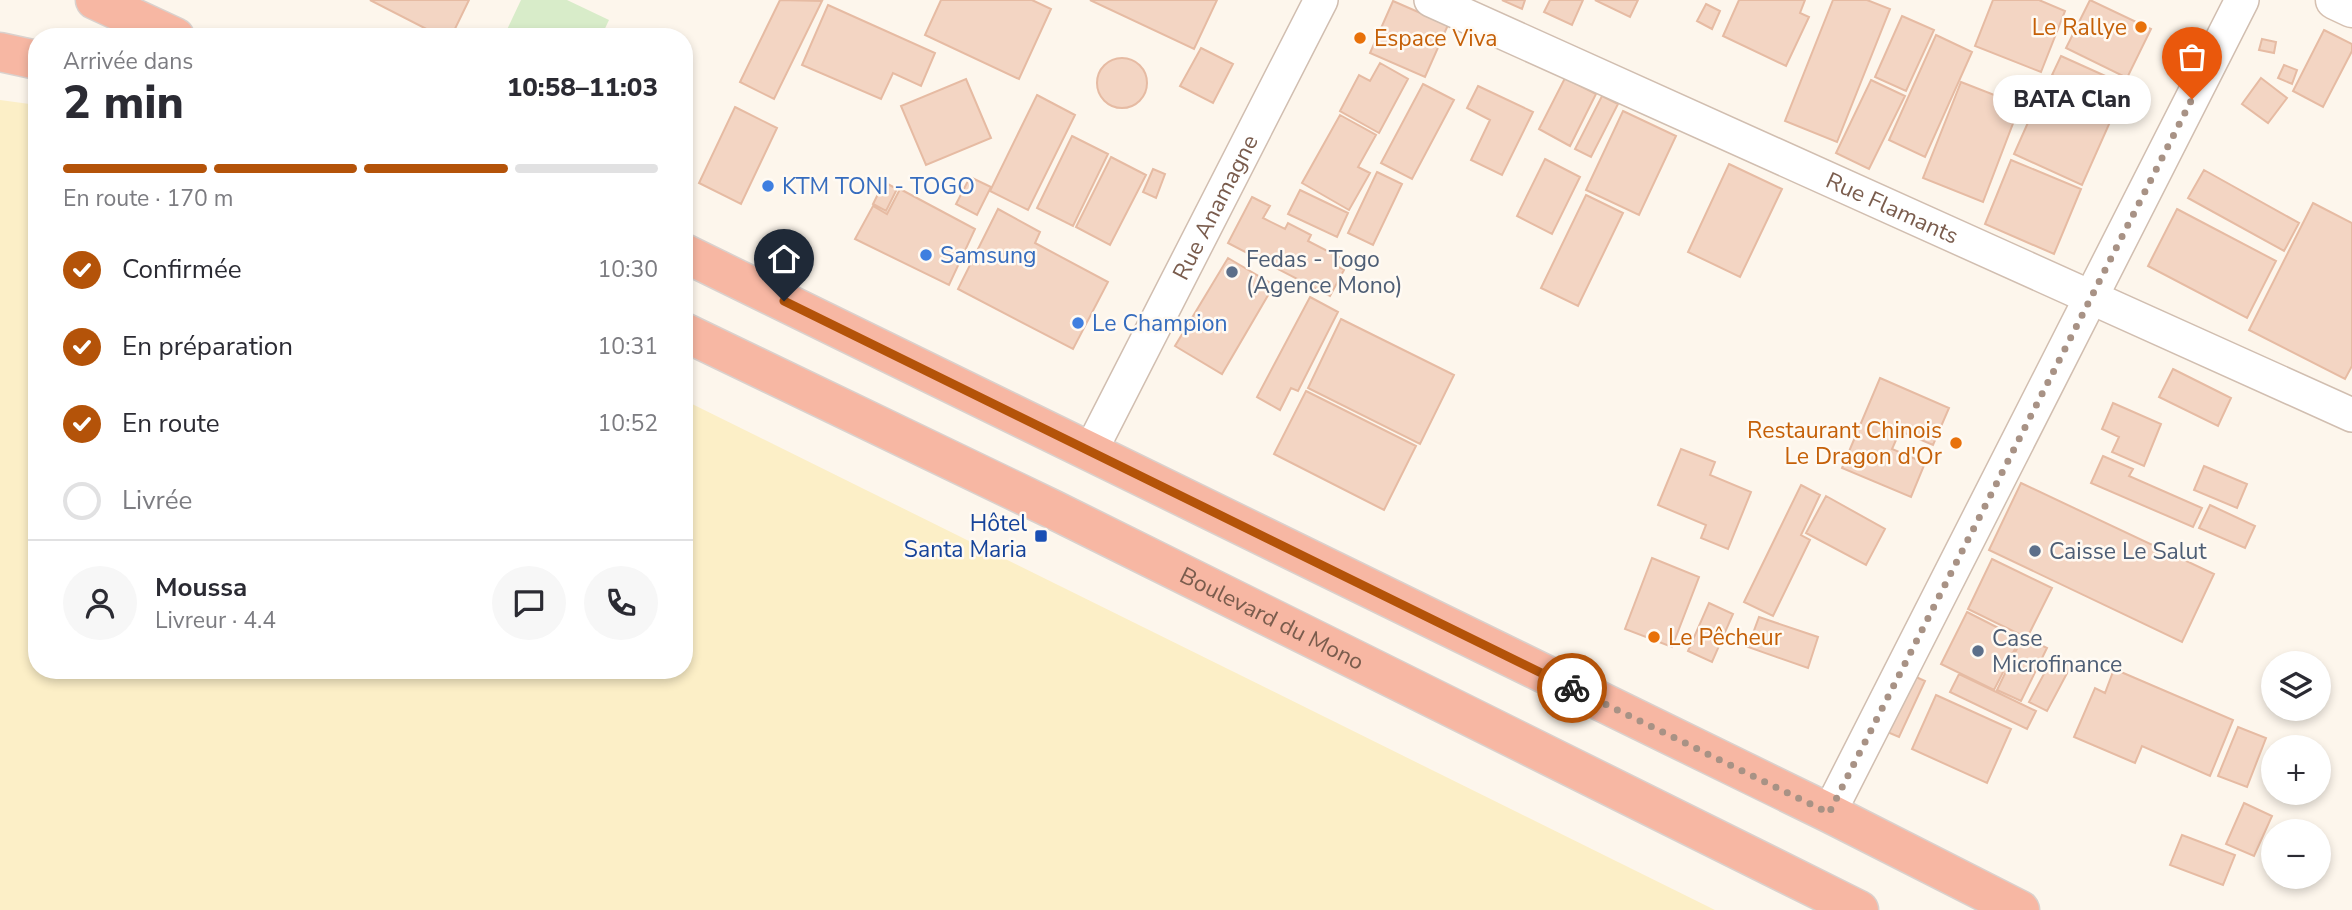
<!DOCTYPE html>
<html lang="fr">
<head>
<meta charset="utf-8">
<style>
  body { margin:0; font-family:"Nunito Sans",sans-serif; background:#f7f7f7; color:#2b2b33; height:100vh; display:flex; flex-direction:column; font-size:26px; white-space:nowrap }
  * { box-sizing:border-box; margin:0 }
  p { font-size:23px; color:#7c7c81 }
  .icon { flex:none; width:38px; height:38px; fill:none; stroke:currentColor; stroke-width:2; stroke-linecap:round; stroke-linejoin:round }
  .map { position:relative; flex:1; overflow:hidden }
  .panel { position:absolute; left:28px; top:28px; width:665px; height:651px; display:flex; flex-direction:column; background:#fff; border-radius:28px; box-shadow:0 4px 10px #0003 }
  .panel>* { flex:none }
  .tools { position:absolute; left:2261px; top:651px; display:grid; gap:14px }
  .tools a { display:grid; place-items:center; width:70px; height:70px; border-radius:50%; background:#fff; box-shadow:0 4px 10px #0003; font-size:35px }
  .pin { position:absolute; display:grid; place-items:center; width:60px; height:60px; color:#fff; margin:-72px -30px; border-radius:50% 50% 50% 0; rotate:-45deg; box-shadow:0 0 7px #0007 }
  .pin .icon { rotate:45deg }
  .courier { position:absolute; display:grid; place-items:center; width:70px; height:70px; margin:-35px; border:5px solid #b45309; border-radius:50%; background:#fff; color:#222; box-shadow:0 2px 9px #0007 }
  .bubble { position:absolute; height:49px; border-radius:24px; background:#fff; box-shadow:0 4px 10px #0003; font-size:23px; font-weight:800; line-height:49px; text-align:center }
  .summary em { font-style:normal; font-weight:800 }
  .summary div { display:flex; flex-direction:column-reverse }
  .summary { display:flex; align-items:center; justify-content:space-between; height:119px; padding:0 35px }
  h1 { font-size:46px; font-weight:800; line-height:52px }
  .bar { display:grid; grid-template-columns:repeat(4,1fr); gap:10px 7px; align-content:center; height:84px; padding:0 35px }
  .bar i { height:9px; border-radius:5px; background:#e1e1e2 }
  .bar .selected { background:#b45309 }
  .bar p { grid-column:span 4 }
  .line { display:flex; align-items:center; gap:18px; padding:0 35px; border-top:2px solid #e1e1e2 }
  .line div { flex:1 }
  .round { display:grid; place-items:center; flex:none; width:74px; height:74px; border-radius:37px; background:#f7f7f7 }
  ol { padding:0 35px; list-style:none }
  li { display:flex; align-items:center; gap:21px; height:77px }
  li p { margin-inline-start:auto }
  li .icon { padding:7px; border-radius:50%; background:#b45309; color:#fff; stroke-width:4 }
  li:last-child { color:#7c7c81 }
  li i { width:38px; height:38px; border:4px solid #e1e1e2; border-radius:50% }
  .map>svg:first-child { display:block }
</style>
</head>
<body>
<div class="map">
<svg width="2352" height="910" viewBox="0 0 2352 910">
  <rect width="100%" height="100%" fill="#fdf6ec"/>
  <!-- green -->
  <path fill="#d8ecc9" d="M521,0h46l42,20 -8,17h-95l-2,-1z"/>
  <!-- sand -->
  <path fill="#fcefc7" d="M0,100l37,5v565h647v-270l1031,510h-1715z"/>
  <!-- building -->
  <path fill="#f3d5c3" stroke="#e6bba3" stroke-width="2" d="M370,0h99l-18,37h-9z
    M780,0l42,1 -48,98 -34,-17z
    M941,0h91l19,9 -32,70 -94,-44z
    M1090,0h127l-23,49z
    M1502,0h23l-3,9z
    M1550,0h33l-11,25 -28,-13z
    M1595,0h43l-8,17z
    M1739,0h66l-5,13 9,4 -23,49 -63,-30z
    M1833,0h34l23,9 -53,133 -52,-21z
    M1993,0h46l26,11 -24,61 -66,-26z
    M2090,0l61,29 -24,49 -61,-30z
    M1393,1l55,24 -23,52 -55,-24z
    M1706,4l14,7 -8,18 -15,-8z
    M828,5l107,48 -14,33 -28,-13 -12,26 -79,-34z
    M1902,16l32,14 -28,61 -31,-14z
    M2324,30l28,14v7l-29,56 -30,-16z
    M1936,35l36,17 -47,105 -36,-17z
    M2262,39l14,3 -2,11 -15,-3z
    M1201,48l32,16 -20,39 -33,-17z
    M2061,56l69,31 -8,19 -70,-31z
    M1097 83a25 25 0 1 1 50 0a25 25 0 1 1-50 0Z
    M1380,63l28,16 -29,54 -39,-22 19,-36 11,6z
    M2284,65l13,5 -5,14 -14,-6z
    M1565,78l31,16 -26,52 -31,-17z
    M2261,78l26,20 -19,25 -26,-19z
    M966,79l25,59 -65,27 -25,-59z
    M1871,80l34,16 -36,73 -33,-16z
    M1961,82l59,23 -37,97 -60,-24z
    M2046,82l68,31 -32,72 -68,-31z
    M1423,84l31,16 -42,79 -31,-16z
    M1478,86l55,26 -31,63 -31,-15 19,-40 -23,-12z
    M1037,95l38,20 -47,95 -38,-19z
    M1602,96l16,8 -27,53 -16,-8z
    M735,107l42,21 -36,76 -42,-21z
    M1623,111l53,25 -37,79 -53,-25z
    M1340,115l36,20 -18,32 12,6 -21,37 -47,-27z
    M1072,136l36,18 -35,72 -36,-18z
    M1111,157l35,18 -36,70 -34,-18z
    M1545,159l35,18 -28,57 -35,-18z
    M2011,160l70,29 -27,65 -69,-30z
    M1729,164l53,25 -42,88 -52,-25z
    M1153,169l12,5 -9,24 -13,-6z
    M2204,170l95,53 -15,28 -96,-53z
    M1377,172l25,12 -29,61 -25,-12z
    M970,177l21,10 -14,28 -21,-11z
    M884,182l13,7 -11,22 -13,-7z
    M900,189l75,40 -26,56 -94,-46 18,-33 14,8z
    M1300,190l48,23 -11,24 -49,-23z
    M1586,195l37,18 -45,93 -37,-18z
    M1252,197l18,9 -7,12 22,11 3,-6 23,12 -3,6 31,16 -4,8 9,5 -14,26 -102,-53z
    M2313,203l39,20v143l-7,13 -96,-49z
    M998,209l42,23 -5,11 73,39 -35,67 -115,-60z
    M2177,209l99,52 -29,57 -99,-52z
    M1228,258l46,27 -52,89 -47,-28z
    M1310,297l28,15 -40,79 -7,-3 -11,22 -23,-13z
    M1341,319l113,56 -34,69 -112,-56z
    M2173,369l58,29 -13,28 -59,-29z
    M1880,378l69,30 -16,37 -33,-14 -8,18 33,14 -14,34 -69,-29z
    M1306,391l110,55 -32,64 -110,-56z
    M2113,403l48,21 -17,42 -32,-14 7,-15 -17,-8z
    M1681,449l34,13 -5,13 41,17 -23,57 -27,-11 5,-13 -48,-20z
    M2103,456l30,13 -4,7 73,32 -9,19 -102,-44z
    M2204,466l43,18 -10,24 -43,-18z
    M2021,483l193,91 -32,68 -193,-92z
    M1801,485l19,10 -19,40 9,5 -37,76 -29,-14z
    M1826,496l59,33 -19,36 -60,-32z
    M2210,505l45,21 -10,22 -46,-20z
    M1652,558l47,19 -27,70 -47,-18z
    M1992,559l60,29 -25,50 -59,-29z
    M1709,603l24,11 -21,48 -24,-11z
    M1967,612l53,27 -26,51 -53,-26z
    M1759,617l59,20 -10,31 -60,-21z
    M2023,636l24,12 -26,53 -24,-11z
    M2054,655l18,9 -25,47 -18,-9z
    M2114,669l119,51 -23,56 -68,-30 -7,17 -61,-26 21,-49 10,5z
    M1959,674l77,37 -9,18 -77,-37z
    M1916,677l9,4 -26,56 -21,-9z
    M1936,695l75,34 -24,54 -75,-34z
    M2238,727l28,11 -19,49 -29,-11z
    M2244,803l28,13 -18,40 -28,-12z
    M2182,835l53,20 -12,30 -53,-20z"/>
  <g fill="none" stroke-linecap="round" stroke-linejoin="round">
    <defs>
      <g id="street">
        <path id="s1" d="M1431,0l921,415"/>
        <path id="s2" d="M1090,452l231,-452"/>
        <path d="M1829,813l413,-813"/>
      </g>
      <path id="secondary" d="M2335,0l17,8"/>
      <g id="highway">
        <path d="M95,0l80,37"/>
        <path d="M0,52l37,8"/>
        <path d="M684,253l1145,560 191,97"/>
        <path id="s3" d="M684,332l368,177 807,401"/>
      </g>
    </defs>
    <!-- street casing -->
    <use href="#street" stroke="#d1beb0" stroke-width="36"/>
    <!-- secondary casing -->
    <use href="#secondary" stroke="#d6c0b0" stroke-width="41"/>
    <!-- highway casing -->
    <use href="#highway" stroke="#dad1cd" stroke-width="41"/>
    <!-- street -->
    <use href="#street" stroke="#fff" stroke-width="33"/>
    <!-- secondary -->
    <use href="#secondary" stroke="#fff" stroke-width="38"/>
    <!-- highway -->
    <use href="#highway" stroke="#f7b7a3" stroke-width="38"/>
  </g>
  <g fill="none" stroke-linecap="round" stroke-linejoin="round">
    <!-- done -->
    <path stroke="#a89285" stroke-width="7" stroke-dasharray="0 12.6" d="M1572,688l257,125 363,-714"/>
    <!-- route -->
    <path stroke="#b45309" stroke-width="9" d="M784,301l788,387"/>
  </g>
  <!-- markers -->
  <g fill="#e8710a" stroke="#fffaf3" stroke-width="2.5">
    <circle cx="2141" cy="27" r="7"/>
    <circle cx="1360" cy="38" r="7"/>
    <circle cx="1956" cy="443" r="7"/>
    <circle cx="1654" cy="637" r="7"/>
  </g>
  <g fill="#3f7fe0" stroke="#fffaf3" stroke-width="2.5">
    <circle cx="768" cy="186" r="7"/>
    <circle cx="926" cy="255" r="7"/>
    <circle cx="1078" cy="323" r="7"/>
  </g>
  <g fill="#5c6f8a" stroke="#fffaf3" stroke-width="2.5">
    <circle cx="1232" cy="272" r="7"/>
    <circle cx="2035" cy="551" r="7"/>
    <circle cx="1978" cy="651" r="7"/>
  </g>
  <rect fill="#1a4fb4" stroke="#fffaf3" stroke-width="2.5" x="1034" y="529" width="14" height="14" rx="3.5"/>
  <g text-anchor="middle" dominant-baseline="central" stroke-width="5" stroke-linejoin="round" paint-order="stroke">
    <!-- food labels -->
    <g font-size="23" fill="#c56008" stroke="#fffaf3" text-anchor="end">
      <text x="2127" y="27">Le Rallye</text>
      <text x="1374" y="38" text-anchor="start">Espace Viva</text>
      <text x="1942" y="430">Restaurant Chinois<tspan x="1942" dy="26">Le Dragon d'Or</tspan></text>
      <text x="1668" y="637" text-anchor="start">Le Pêcheur</text>
    </g>
    <!-- shop labels -->
    <g font-size="23" fill="#366cbe" stroke="#fffaf3" text-anchor="start">
      <text x="782" y="186">KTM TONI - TOGO</text>
      <text x="940" y="255">Samsung</text>
      <text x="1092" y="323">Le Champion</text>
    </g>
    <!-- street labels -->
    <g font-size="23" fill="#7a5c4d" stroke="#fffaf3">
      <text stroke="none"><textPath href="#s1" startOffset="506">Rue Flamants</textPath></text>
      <text stroke="none"><textPath href="#s2" startOffset="275">Rue Anamagne</textPath></text>
      <text stroke="none"><textPath href="#s3" startOffset="654">Boulevard du Mono</textPath></text>
    </g>
    <!-- service labels -->
    <g font-size="23" fill="#4e5e75" stroke="#fffaf3" text-anchor="start">
      <text x="1246" y="259">Fedas - Togo<tspan x="1246" dy="26">(Agence Mono)</tspan></text>
      <text x="2049" y="551">Caisse Le Salut</text>
      <text x="1992" y="638">Case<tspan x="1992" dy="26">Microfinance</tspan></text>
    </g>
    <!-- transit labels -->
    <g font-size="23" fill="#164399" stroke="#fffaf3" text-anchor="end">
      <text x="1027" y="523">Hôtel<tspan x="1027" dy="26">Santa Maria</tspan></text>
    </g>
  </g>
</svg>
<div class="tools">
<a><svg class="icon" aria-label="layers" viewBox="0 0 24 24"><path d="M12 4l9 5-9 5-9-5zM3 14l9 5 9-5"/></svg></a>
<a>+</a>
<a>−</a>
</div>
<div class="pin" style="left:2192px;top:99px;background:#ea580c"><svg class="icon" aria-label="bag" viewBox="0 0 24 24"><path d="M5 8h14l-1 12H6zM9 8a3 3 0 0 1 6 0"/></svg></div>
<div class="pin" style="left:784px;top:301px;background:#1f2937"><svg class="icon" aria-label="home" viewBox="0 0 24 24"><path d="M3 11l9-7 9 7M6 9v11h12V9"/></svg></div>
<div class="courier" style="left:1572px;top:688px"><svg class="icon" aria-label="bike" viewBox="0 0 24 24"><circle cx="6" cy="16" r="4"/><circle cx="18" cy="16" r="4"/><path d="M6 16l4-8h5l3 8M10 8l3 8H6M13 5h3"/></svg></div>
<div class="bubble" style="left:1993px;top:75px;width:158px">BATA Clan</div>
<section class="panel">
<div class="summary"><div><h1>2 min</h1><p>Arrivée dans</p></div><em>10:58–11:03</em></div>
<div class="bar"><i class="selected"></i><i class="selected"></i><i class="selected"></i><i></i><p>En route · 170 m</p></div>
<ol>
<li><svg class="icon" aria-label="check" viewBox="0 0 24 24"><path d="M5 12l5 5 9-10"/></svg>Confirmée<p>10:30</p></li>
<li><svg class="icon" aria-label="check" viewBox="0 0 24 24"><path d="M5 12l5 5 9-10"/></svg>En préparation<p>10:31</p></li>
<li><svg class="icon" aria-label="check" viewBox="0 0 24 24"><path d="M5 12l5 5 9-10"/></svg>En route<p>10:52</p></li>
<li><i></i>Livrée</li>
</ol>
<div class="line" style="height:126px"><a class="round"><svg class="icon" aria-label="person" viewBox="0 0 24 24"><circle cx="12" cy="8" r="4"/><path d="M4 21q1-7 8-7t8 7"/></svg></a><div><b>Moussa</b><p>Livreur · 4.4</p></div><a class="round"><svg class="icon" aria-label="chat" viewBox="0 0 24 24"><path d="M4 5h16v11H9l-5 4z"/></svg></a><a class="round"><svg class="icon" aria-label="phone" viewBox="0 0 24 24"><path d="M5 4h4l2 5-3 2q2 4 5 5l2-3 5 2v4C11 20 4 13 5 4z"/></svg></a></div>
</section>
</div>
</body>
</html>
